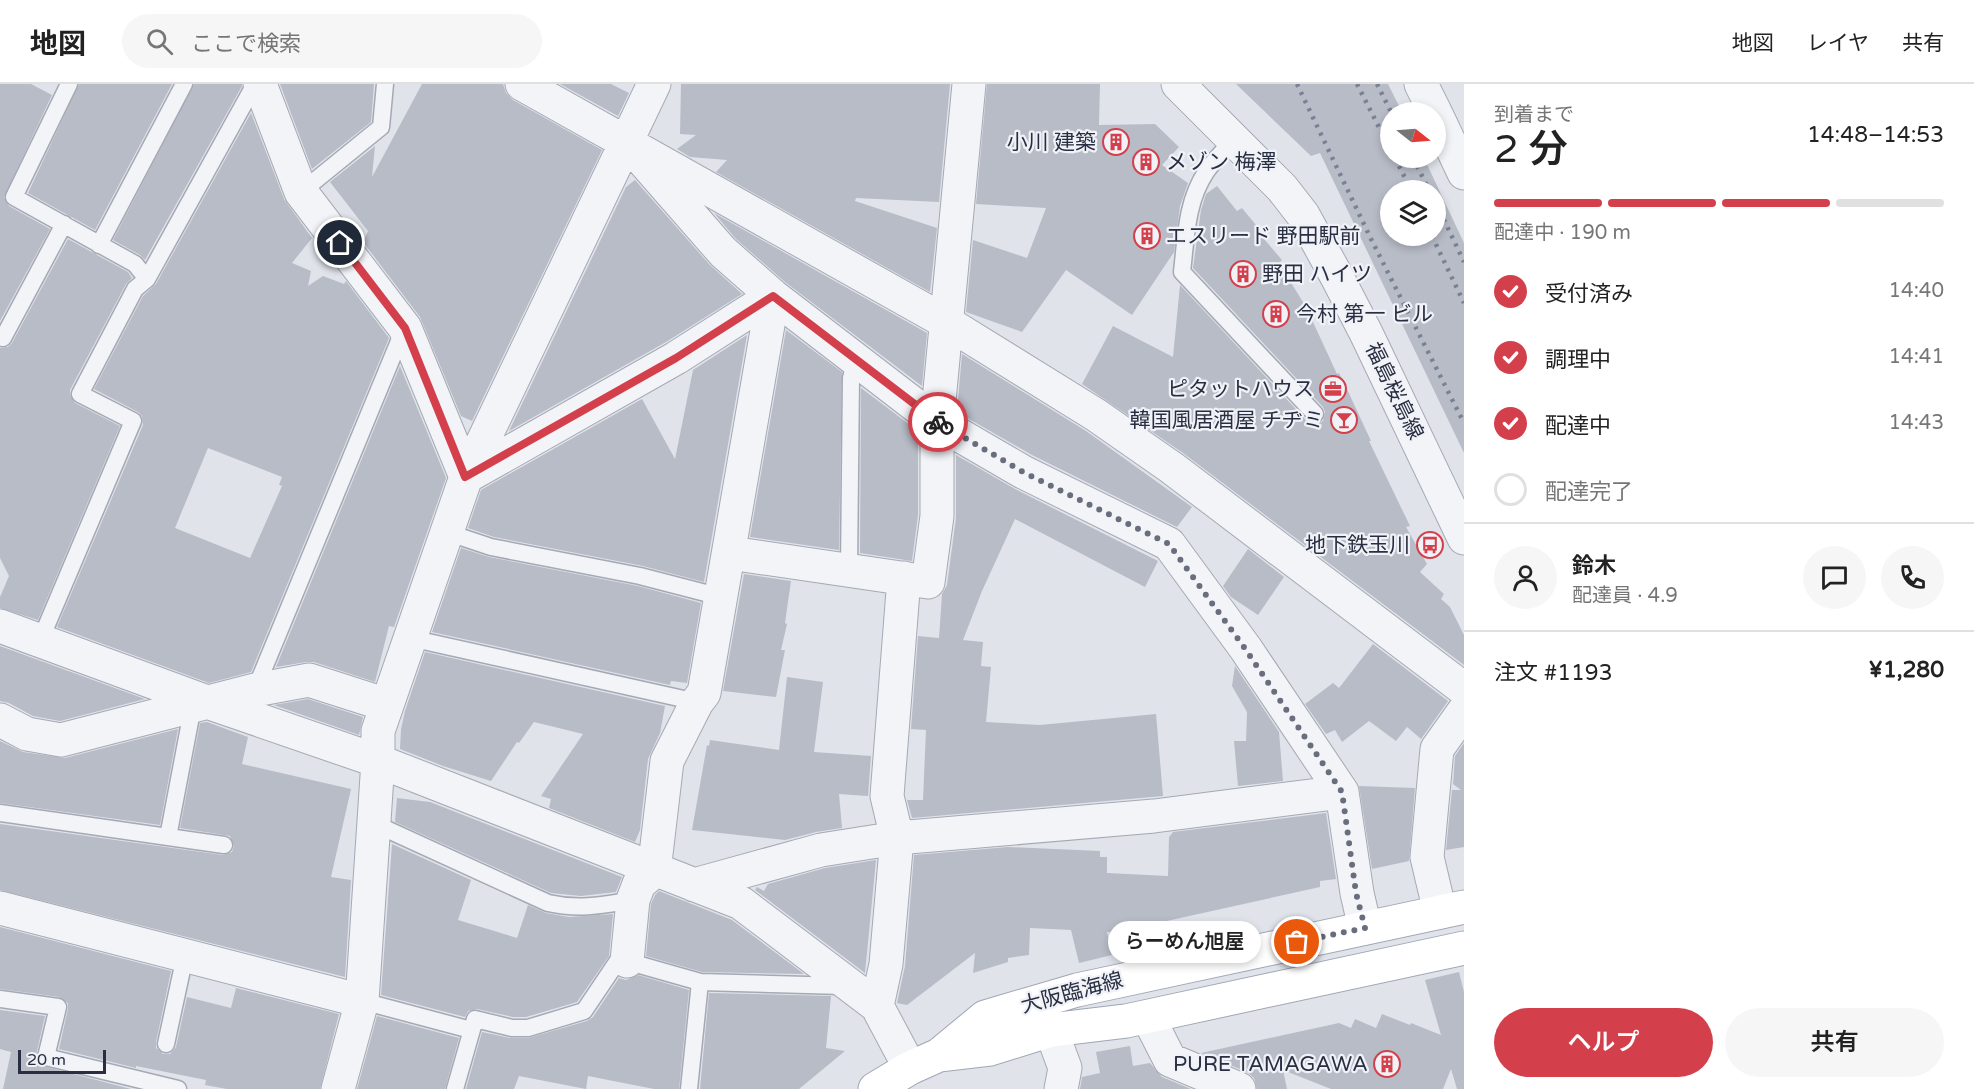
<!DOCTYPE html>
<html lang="ja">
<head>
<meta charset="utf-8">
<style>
  body { margin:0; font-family:"Varela Round","Noto Sans JP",sans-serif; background:#f6f6f6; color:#222; height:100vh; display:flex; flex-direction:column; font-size:22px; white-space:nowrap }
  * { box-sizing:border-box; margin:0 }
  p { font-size:20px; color:#767676 }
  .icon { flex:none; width:33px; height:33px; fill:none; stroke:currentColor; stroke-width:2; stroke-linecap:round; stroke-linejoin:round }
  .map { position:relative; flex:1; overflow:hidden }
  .sheet { display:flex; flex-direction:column; background:#fff; width:510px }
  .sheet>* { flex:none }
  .needle { width:39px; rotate:107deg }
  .buttons { position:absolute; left:1380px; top:18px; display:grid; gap:12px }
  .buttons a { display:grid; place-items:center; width:66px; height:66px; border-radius:50%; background:#fff; box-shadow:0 3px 9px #0003; font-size:30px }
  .scale { position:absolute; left:18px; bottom:15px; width:88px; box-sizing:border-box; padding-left:6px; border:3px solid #282f42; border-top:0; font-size:16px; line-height:21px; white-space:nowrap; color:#282f42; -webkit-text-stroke:4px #f0f2f7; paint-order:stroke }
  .pin { position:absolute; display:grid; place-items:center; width:51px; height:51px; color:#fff; margin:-26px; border:3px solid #fff; border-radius:50%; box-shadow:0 2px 6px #0007 }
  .courier { position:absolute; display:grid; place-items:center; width:60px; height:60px; margin:-30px; border:4px solid #d3404b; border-radius:50%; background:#fff; color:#222; box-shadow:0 2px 8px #0007 }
  .bubble { position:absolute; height:42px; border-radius:21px; background:#fff; box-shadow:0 3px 9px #0003; font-size:20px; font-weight:600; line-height:42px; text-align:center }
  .overview em { font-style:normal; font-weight:600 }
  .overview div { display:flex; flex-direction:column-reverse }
  .overview { display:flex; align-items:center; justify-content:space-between; height:102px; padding:0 30px }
  h1 { font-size:39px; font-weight:600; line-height:45px }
  .bar { display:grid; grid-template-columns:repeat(4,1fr); gap:9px 6px; align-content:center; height:72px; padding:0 30px }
  .bar i { height:8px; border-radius:4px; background:#e0e0e0 }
  .bar .active { background:#d3404b }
  .bar p { grid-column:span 4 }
  .line { display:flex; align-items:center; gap:15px; padding:0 30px; border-top:2px solid #e0e0e0 }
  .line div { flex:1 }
  .round { display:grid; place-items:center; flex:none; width:63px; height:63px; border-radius:32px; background:#f6f6f6 }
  ol { padding:0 30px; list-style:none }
  li { display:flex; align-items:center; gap:18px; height:66px }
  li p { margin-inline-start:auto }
  li .icon { padding:6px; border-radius:50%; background:#d3404b; color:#fff; stroke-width:4 }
  li:last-child { color:#767676 }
  li i { width:33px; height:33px; border:3px solid #e0e0e0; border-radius:50% }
  .action { display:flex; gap:12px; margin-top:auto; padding:12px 30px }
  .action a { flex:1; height:69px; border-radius:36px; background:#d3404b; color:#fff; font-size:24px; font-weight:600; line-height:69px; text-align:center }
  .action a+a { background:#f6f6f6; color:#222 }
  header { display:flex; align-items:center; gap:36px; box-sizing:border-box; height:84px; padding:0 30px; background:#fff; border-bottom:2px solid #e0e0e0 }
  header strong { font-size:28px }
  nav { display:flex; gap:33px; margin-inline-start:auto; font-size:21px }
  .search { width:420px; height:54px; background:#f6f6f6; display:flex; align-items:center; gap:15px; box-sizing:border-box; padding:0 21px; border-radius:33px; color:#767676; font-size:22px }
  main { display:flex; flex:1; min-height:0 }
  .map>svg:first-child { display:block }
</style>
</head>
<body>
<header>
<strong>地図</strong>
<div class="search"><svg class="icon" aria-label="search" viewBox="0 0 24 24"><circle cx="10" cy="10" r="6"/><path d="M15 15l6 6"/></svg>ここで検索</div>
<nav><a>地図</a><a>レイヤ</a><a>共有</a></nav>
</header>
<main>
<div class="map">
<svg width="1464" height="1005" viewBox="0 0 1464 1005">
  <rect width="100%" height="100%" fill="#e0e3ea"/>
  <!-- building -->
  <path fill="#b7bcc7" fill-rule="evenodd" d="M0,0h31l21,11 -48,102 5,9 41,23 -50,92z
    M79,0h93l-77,146 -67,-37z
    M194,0h48v2l-97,174 -5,-5 -27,-15z
    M280,0h94l-3,38 -59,47z
    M422,0h81l3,9 7,7 89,50 -130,271 -11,-5 -41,-99 -57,-75 5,-11 -38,-49 45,-36 -3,31z
    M560,0h51l18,9 -11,23z
    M681,0h269l-11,118 -83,-4 -1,3 82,27 -7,64 -214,-120 11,-12 -37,-3 -13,-8 19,-14 -16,-1z
    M987,0h113l-1,41 56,-1 24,23 -17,18 26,18 -8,23 -6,46 -42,63 -66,-45 -44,62 -56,-20 7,-72 54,18 19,-50 -70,-4z
    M1236,0h152l14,28h-12v46h34l40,85v210l-144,-300 -9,3zM1390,106h46v46h-46z
    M251,29l33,86 28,39 -20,25 19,8 -3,15 15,-10 21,8 2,-3 43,57 -138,334 -42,11 -152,-56 86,-202 -1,-9 -4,-4 -44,-23 49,-93 13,-12zM208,364l74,29 -3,8 3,1 -32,72 -75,-30z
    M635,96l74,84 33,30 -76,48 -157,89 117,-244z
    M1217,102l20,25 5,-3 18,22 -2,2 24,28 -3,3 27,44 31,67 2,-1 7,14 25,54h-2l41,85 -4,1 21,37 -7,8 24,22 -3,5 9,8 14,28v30l-281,-212 -101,-69 31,-58 60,31 7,-72 127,136 10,3 6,-3 2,-9 -2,-5 -130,-139 8,-58 5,-16z
    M714,129l213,120 -5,53 -137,-104 -49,-43z
    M68,155l60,33 4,6 -6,6 -56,106v5l5,8 45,23 -82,194 -38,-12v-11l9,-21 -9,-18v-210l8,-1 4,-4z
    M786,246l56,42 -3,178 -89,-13z
    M747,251l-43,247 -61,-16 -149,-29 -26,-9 13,-38 161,-91 33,60 18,-89z
    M962,270l124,77 106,76 -15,20 -145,-72 -75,-43z
    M400,282l46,112 -52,149 -5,-1 -14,56 -61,-20h-8l-30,5z
    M861,304l57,43v84l-6,46 -52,-8z
    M956,371l59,34 143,72 -13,26 -130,-68 -33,72 -19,49 20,2 -2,24 10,1 -5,55 54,3 116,-11 7,82 -251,22 -5,-18h16l3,-70 -15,-1 7,-93 21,2 3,-44 5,-9 9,-67z
    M461,464l28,9 149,29 63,17 -14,80 -16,-2 -1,4 -238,-53z
    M1248,465l36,28 -26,38 -27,-18 -8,-11z
    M744,490l47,7 -6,42 2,1 -6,26h4l-9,47 -53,-6z
    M1373,560l75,57 -27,38 -14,-12 -11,14 -27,-20 -27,21 -7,-12 -9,4 -21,-30 28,-21 6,5z
    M0,562l145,53 -85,22 -27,-5 -24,-13 -9,-2z
    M425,568l240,54 -5,27 -12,26 -8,71 -5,12 -86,-34 2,-9 -10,-3 42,-62 -49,-12 -15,21 -2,-1 -26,39 -48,-15 -43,-17 1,-20 4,-18z
    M1235,582l44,66 4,49 -45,5 -4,-45h12l1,-29 -15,-26z
    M787,593l36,5 -9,70 57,4 -3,40 -29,-2 3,34 -26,4 -31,8 -93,-10 15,-85 2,1 1,-6 69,10z
    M308,615l55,18 -4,18 -85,-30z
    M207,638l41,15 -6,27 109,25 -20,88 20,3 -6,97 -345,-87v-66l223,31 9,-3 2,-6 -4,-10 -50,-8 20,-105z
    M178,645l-18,96 -160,-22v-62l23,11 42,6z
    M1464,659v104l-18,3 6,-60h9l-8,-6 2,-28z
    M1359,702l56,2 -6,73 -37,8z
    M397,714l33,4 192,75 -6,15 -35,4 -30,-3 -156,-71z
    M1326,729l10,66 -16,2v6l-176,39v7l-37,-1 5,23 -33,8 -8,-33 -41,-2 -1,27 -21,3v4l-35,11 2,-20 -68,52 -10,-2 8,-37 9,-111 94,-8 92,4v6h7v16l61,3 1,-39 4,-5z
    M392,760l79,36 -13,40 59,18 11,-33 18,8 23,4 44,-3 -4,42 -32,46 -51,15h-13l-36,-8 -9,2 -3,6 -84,-22z
    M876,776l-11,113 -110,-83 2,-3 7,4 4,-7 57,-16z
    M659,807l73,29 72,54 -102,-2 -56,-16 5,-52 4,-9z
    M0,843l171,44 -15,71v6l7,6h7l6,-7 11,-50 44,11 5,-20 103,26 -19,75h-93l-22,-4 1,-5 -70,-14v2l-77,-19 9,-40v-6l-9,-6 -59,-8z
    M1459,888l5,20v97h-7l-6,-20 -8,20h-112l-48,-19 4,19h-30l-3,-11 -7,-6 -46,-19 138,-30 12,5 4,-9 21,9 6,-14 28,11 1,-2 30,12 -16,-55z
    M638,891l51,15 -10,99h-25l-66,-13 -2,13 -67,-13 -5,13h-48l16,-57 28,6h18l59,-17 6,-4 26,-39 7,2z
    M709,909l122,3 -5,52 19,3 -46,38h-99z
    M0,926l45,6 -9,39v6l3,4 92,24h-128l8,-37 -11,-3z
    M377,932l82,22 -14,51h-88z
    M1130,962l3,20 17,-3 12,14 29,12h-111l2,-12 18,-4 -4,-21z"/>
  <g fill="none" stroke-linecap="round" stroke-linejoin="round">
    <defs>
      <path id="service" d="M69,0l-55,113 121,67 12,15
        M1233,56c-9,11 -20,21 -27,32 -20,30 -20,66 -24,100l133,142
        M301,108l80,-65 4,-43
        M99,161l85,-161
        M3,254l61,-114
        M446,448l45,15 149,29 81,21
        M849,485l2,-191 5,-19
        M410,554l287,64
        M40,557l93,-220 -53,-27 55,-105 12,-10 108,-195
        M255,606l149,-361
        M0,729l224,32
        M373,739l175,80c31,7 55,2 85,-3
        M168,753l25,-131
        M0,915l58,8 -12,50 132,32
        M362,917l109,29
        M166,960l19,-88
        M455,1005l20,-70 37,9h16l56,-17 35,-52 81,23 143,4
        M689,1005l11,-107"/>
      <path id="minor" d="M260,0l41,108 104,136 61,149
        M522,0l424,238 150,93 76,53 292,221
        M1421,0l14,28
        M1436,30l28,59
        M626,57l97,111 50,44 164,126 86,50 146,72 77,105 96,143 15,101 8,35
        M466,393l210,-119 97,-62
        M730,469l198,29 9,-66v-94l32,-338
        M0,542l207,76 171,59 363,142 136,103 33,62
        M0,636l27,14 34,6 194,-50 54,-10 78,25
        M694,801l127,-35 76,-12 257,-22 188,-24
        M0,824l362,93
        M1440,828l-13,-55 10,-108 27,-38
        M627,877l6,-61 6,-16 15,-13 13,-110 30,-59 7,-9 69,-397
        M877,922l9,-42 11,-126 -10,-42 17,-218
        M1148,933l22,43 69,29
        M1051,946l14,38 -4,21
        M338,1005l24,-88 16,-240v-30l88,-254 188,-393"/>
      <path id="tertiary" d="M1178,0l104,104 21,27 33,60 30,58 98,205"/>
      <path id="primary" d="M939,971l51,-6 61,-19 75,-9 338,-73
        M875,1005l35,-21 29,-13 46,-38 92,-27 387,-83"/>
    </defs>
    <!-- service casing -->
    <use href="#service" stroke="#a5a9b4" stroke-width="19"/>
    <!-- minor casing -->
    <use href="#minor" stroke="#a5a9b4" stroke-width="35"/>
    <!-- tertiary casing -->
    <use href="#tertiary" stroke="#a5a9b4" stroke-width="35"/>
    <!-- primary casing -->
    <use href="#primary" stroke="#9fa6b6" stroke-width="35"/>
    <!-- service -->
    <use href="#service" stroke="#f3f4f8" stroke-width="16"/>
    <!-- minor -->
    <use href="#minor" stroke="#f3f4f8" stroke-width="33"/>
    <!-- tertiary -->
    <use href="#tertiary" stroke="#f3f4f8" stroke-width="33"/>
    <!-- primary -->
    <use href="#primary" stroke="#fff" stroke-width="33"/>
    <!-- rail -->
    <path stroke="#798194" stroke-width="4.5" stroke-dasharray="3 6" stroke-linecap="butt" d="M1297,0l74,155 93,184
      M1357,0l33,65
      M1377,0l14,28
      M1395,74l16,32
      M1413,74l16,32
      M1436,119l28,59
      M1432,152l32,67"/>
  </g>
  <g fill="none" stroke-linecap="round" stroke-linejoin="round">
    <!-- done -->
    <path stroke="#686e7d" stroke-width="6" stroke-dasharray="0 10.8" d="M938,338l85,50 146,72 77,106 96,142 14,101 9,35 -68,14"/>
    <!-- route -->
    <path stroke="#d3404b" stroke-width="8" d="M340,159l65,85 60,149 211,-119 97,-62 165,126"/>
  </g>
  <!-- icons -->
  <defs>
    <symbol id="building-ring" viewBox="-11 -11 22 22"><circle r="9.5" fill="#f0f2f7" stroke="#d3404b" stroke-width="1.5"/><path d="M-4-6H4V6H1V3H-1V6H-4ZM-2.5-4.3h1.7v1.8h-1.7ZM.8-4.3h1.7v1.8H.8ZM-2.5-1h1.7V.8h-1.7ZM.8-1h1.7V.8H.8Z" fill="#d3404b"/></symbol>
    <symbol id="office-ring" viewBox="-11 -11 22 22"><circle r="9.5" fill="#f0f2f7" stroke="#d3404b" stroke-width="1.5"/><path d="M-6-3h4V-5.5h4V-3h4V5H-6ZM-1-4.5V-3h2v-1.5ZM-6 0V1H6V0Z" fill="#d3404b"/></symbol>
    <symbol id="bar-ring" viewBox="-11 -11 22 22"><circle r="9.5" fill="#f0f2f7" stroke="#d3404b" stroke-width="1.5"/><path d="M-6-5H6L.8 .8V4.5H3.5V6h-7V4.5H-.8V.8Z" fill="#d3404b"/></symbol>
    <symbol id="bus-ring" viewBox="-11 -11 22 22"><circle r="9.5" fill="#f0f2f7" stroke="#d3404b" stroke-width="1.5"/><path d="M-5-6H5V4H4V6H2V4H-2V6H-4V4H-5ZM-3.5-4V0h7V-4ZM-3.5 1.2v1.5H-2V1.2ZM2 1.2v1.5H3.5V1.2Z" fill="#d3404b"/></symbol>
  </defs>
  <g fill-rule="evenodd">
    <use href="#building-ring" x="1101" y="43" width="30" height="30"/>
    <use href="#building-ring" x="1131" y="63" width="30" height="30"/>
    <use href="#building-ring" x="1132" y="137" width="30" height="30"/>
    <use href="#building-ring" x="1228" y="175" width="30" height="30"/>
    <use href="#building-ring" x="1261" y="215" width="30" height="30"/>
    <use href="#office-ring" x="1318" y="290" width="30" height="30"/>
    <use href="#bar-ring" x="1329" y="321" width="30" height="30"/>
    <use href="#bus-ring" x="1415" y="446" width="30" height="30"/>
    <use href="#building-ring" x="1372" y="965" width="30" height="30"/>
  </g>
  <g text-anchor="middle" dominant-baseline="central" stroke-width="4.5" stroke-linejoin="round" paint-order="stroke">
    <!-- poi labels -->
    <g font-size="21" fill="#282f42" stroke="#f0f2f7" text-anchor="end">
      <text x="1096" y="58">小川 建築</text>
      <text x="1166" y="78" text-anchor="start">メゾン 梅澤</text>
      <text x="1166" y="152" text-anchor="start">エスリード 野田駅前</text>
      <text x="1262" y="190" text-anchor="start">野田 ハイツ</text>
      <text x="1296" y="230" text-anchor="start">今村 第一 ビル</text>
      <text x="1314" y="305">ピタットハウス</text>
      <text x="1324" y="336">韓国風居酒屋 チヂミ</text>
      <text x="1410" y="461">地下鉄玉川</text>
      <text x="1368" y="980">PURE TAMAGAWA</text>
    </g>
    <!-- street labels -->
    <g font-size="21" fill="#282f42" stroke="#f0f2f7">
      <text transform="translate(1394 307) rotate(64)">福島桜島線</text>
      <text transform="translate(1072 909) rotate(-15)">大阪臨海線</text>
    </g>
  </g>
</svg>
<div class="buttons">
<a><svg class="needle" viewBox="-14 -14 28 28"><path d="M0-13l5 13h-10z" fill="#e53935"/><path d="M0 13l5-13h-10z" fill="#767676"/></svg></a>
<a><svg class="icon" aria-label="layers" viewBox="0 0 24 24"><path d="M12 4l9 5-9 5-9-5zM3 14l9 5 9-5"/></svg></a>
</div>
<div class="scale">20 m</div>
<div class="pin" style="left:1297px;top:858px;background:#ea580c"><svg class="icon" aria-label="bag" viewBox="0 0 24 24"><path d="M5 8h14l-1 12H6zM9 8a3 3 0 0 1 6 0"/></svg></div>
<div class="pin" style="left:340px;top:159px;background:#1f2937"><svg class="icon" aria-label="home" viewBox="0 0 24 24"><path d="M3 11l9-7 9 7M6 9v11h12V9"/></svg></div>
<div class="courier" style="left:938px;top:338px"><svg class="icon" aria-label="bike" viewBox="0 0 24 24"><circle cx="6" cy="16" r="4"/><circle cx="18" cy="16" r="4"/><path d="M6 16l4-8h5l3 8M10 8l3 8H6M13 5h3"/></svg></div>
<div class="bubble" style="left:1108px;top:837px;width:153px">らーめん旭屋</div>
</div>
<section class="sheet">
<div class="overview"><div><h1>2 分</h1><p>到着まで</p></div><em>14:48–14:53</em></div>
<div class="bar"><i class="active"></i><i class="active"></i><i class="active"></i><i></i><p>配達中 · 190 m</p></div>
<ol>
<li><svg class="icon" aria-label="check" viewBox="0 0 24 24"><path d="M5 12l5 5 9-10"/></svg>受付済み<p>14:40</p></li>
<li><svg class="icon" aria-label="check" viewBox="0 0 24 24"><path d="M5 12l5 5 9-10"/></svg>調理中<p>14:41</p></li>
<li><svg class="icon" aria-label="check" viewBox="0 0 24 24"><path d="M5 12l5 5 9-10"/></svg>配達中<p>14:43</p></li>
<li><i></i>配達完了</li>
</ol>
<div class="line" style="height:108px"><a class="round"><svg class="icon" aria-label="person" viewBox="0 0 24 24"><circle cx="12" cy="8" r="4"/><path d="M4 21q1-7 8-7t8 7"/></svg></a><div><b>鈴木</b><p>配達員 · 4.9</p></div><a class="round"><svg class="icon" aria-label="chat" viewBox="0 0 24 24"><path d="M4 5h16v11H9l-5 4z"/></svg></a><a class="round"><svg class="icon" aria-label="phone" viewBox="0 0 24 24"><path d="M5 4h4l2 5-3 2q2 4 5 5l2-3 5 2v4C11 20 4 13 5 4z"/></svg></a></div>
<div class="line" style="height:78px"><div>注文 #1193</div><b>¥1,280</b></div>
<div class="action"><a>ヘルプ</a><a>共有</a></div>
</section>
</main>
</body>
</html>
